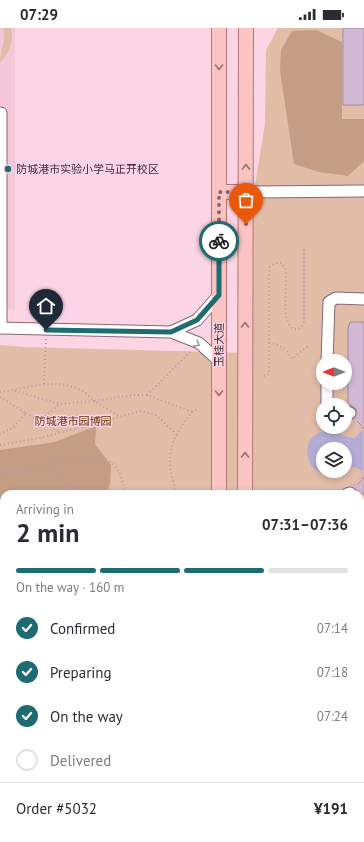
<!DOCTYPE html>
<html lang="en">
<head>
<meta charset="utf-8">
<style>
  body { margin:0; font-family:"PT Sans","Noto Sans SC",sans-serif; background:#f7f7f7; color:#2b2b33; height:100vh; display:flex; flex-direction:column; font-size:15px; white-space:nowrap }
  * { box-sizing:border-box; margin:0 }
  p { font-size:13px; color:#7c7c81 }
  .icon { flex:none; width:22px; height:22px; fill:none; stroke:currentColor; stroke-width:2; stroke-linecap:round; stroke-linejoin:round }
  .map { position:relative; flex:1; overflow:hidden }
  .details { position:absolute; left:0px; top:462px; width:364px; height:352px; display:flex; flex-direction:column; background:#fff; border-radius:12px 12px 0 0; box-shadow:0 2px 6px #0003 }
  .details>* { flex:none }
  .needle { width:26px; rotate:270deg }
  .controls { position:absolute; left:316px; top:326px; display:grid; gap:8px }
  .controls a { display:grid; place-items:center; width:36px; height:36px; border-radius:50%; background:#fff; box-shadow:0 2px 6px #0003; font-size:20px }
  .pin { position:absolute; display:grid; place-items:center; width:34px; height:34px; color:#fff; margin:-41px -17px; border-radius:50% 50% 50% 0; rotate:-45deg; box-shadow:0 0 4px #0007 }
  .pin .icon { rotate:45deg }
  .courier { position:absolute; display:grid; place-items:center; width:40px; height:40px; margin:-20px; border:3px solid #1f6b72; border-radius:50%; background:#fff; color:#222; box-shadow:0 1px 5px #0007 }
  .head em { font-style:normal; font-weight:700 }
  .head div { display:flex; flex-direction:column-reverse }
  .head { display:flex; align-items:center; justify-content:space-between; height:68px; padding:0 16px }
  h1 { font-size:26px; font-weight:700; line-height:30px }
  .bar { display:grid; grid-template-columns:repeat(4,1fr); gap:6px 4px; align-content:center; height:48px; padding:0 16px }
  .bar i { height:5px; border-radius:3px; background:#e1e1e2 }
  .bar .on { background:#1f6b72 }
  .bar p { grid-column:span 4 }
  .line { display:flex; align-items:center; gap:10px; padding:0 16px; border-top:1px solid #e1e1e2 }
  .line div { flex:1 }
  ol { padding:0 16px; list-style:none }
  li { display:flex; align-items:center; gap:12px; height:44px }
  li p { margin-inline-start:auto }
  li .icon { padding:4px; border-radius:50%; background:#1f6b72; color:#fff; stroke-width:4 }
  li:last-child { color:#7c7c81 }
  li i { width:22px; height:22px; border:2px solid #e1e1e2; border-radius:50% }
  .status { display:flex; justify-content:space-between; align-items:center; height:28px; padding:0 20px; background:#fff; direction:ltr }
  .status svg { height:11px; fill:currentColor }
  .map>svg:first-child { display:block }
</style>
</head>
<body>
<div class="status"><b>07:29</b><svg viewBox="0 0 49 12"><path d="M0 12V9h3v3zM5 12V6h3v6zM10 12V3h3v9zM15 12V0h3v12zM26 1h20v11H26zM47 4h2v5h-2z"/></svg></div>
<div class="map">
<svg width="364" height="814" viewBox="0 0 364 814">
  <rect width="100%" height="100%" fill="#fcd5e4"/>
  <!-- built -->
  <path fill="#f3c6d8" d="M0,0h15v282l-15,-1z"/>
  <!-- green -->
  <path fill="#e1bca6" fill-rule="evenodd" d="M3,0h8c3,13 -1,25 -11,34 0,-13 7,-22 3,-34z
    M278,0h86v814h-108v-4h104v-344h-356v154h-4v-303l24,2 228,6v-150l13,-79 1,-74zM323,333h22v22h-22zM323,377h22v22h-22zM323,421h22v22h-22z"/>
  <!-- forest -->
  <path fill="#c59d85" d="M316,2l26,12v77h22v42l-16,15 -29,-4 -25,-8 -14,-93 1,-21 11,-19z
    M96,398l-1,18 16,21 -1,19 -3,10h-103v23l-4,1v-68l55,-8z"/>
  <!-- water -->
  <path fill="#b4acd5" d="M363,401v47l-1,-5 -7,-4 -10,1v-19h-22v22h18c-33,17 -48,-35 -16,-40 12,-2 19,7 30,7z"/>
  <!-- building -->
  <path fill="#d1b8d4" stroke="#a38ba5" d="M343,0h21v77h-21z
    M350,294h14v107l-9,-11 2,-6 -1,-3 -8,-6v-75z
    M364,449v17h-7l-2,-6z"/>
  <g fill="none" stroke-linecap="round" stroke-linejoin="round">
    <!-- minor-tunnel -->
    <path stroke="#d6b3c1" stroke-width="11" stroke-dasharray="11 5.5" stroke-linecap="butt" d="M350,385l14,12
      M350,465l14,-12"/>
    <defs>
      <path id="minor" d="M246,164l118,-1
        M0,300l171,4 28,11 20,18
        M1,300v-215
        M171,304l26,-12 22,-25
        M327,333l2,-59 7,-4 28,1
        M327,377v-22
        M345,383l5,2
        M347,466l3,-1
        M360,575h4
        M0,634h4
        M348,810v4"/>
      <path id="major" d="M219,164h27
        M219,466v-466
        M245,466l1,-466
        M219,814v-4
        M245,814v-4"/>
    </defs>
    <!-- minor casing -->
    <use href="#minor" stroke="#886674" stroke-width="13"/>
    <!-- major casing -->
    <use href="#major" stroke="#b67474" stroke-width="16"/>
    <!-- path -->
    <path stroke="#b799a5" stroke-width="2" stroke-dasharray="1 3" stroke-linecap="butt" d="M269,315c11,1 17,6 23,16l16,-13
      M264,348l5,-2v-99l1,-8 5,-4h6l4,5c1,5 1,10 1,16 0,10 -4,41 8,45 5,1 8,-2 10,-6v-74
      M44,356l2,-45
      M15,363l45,13
      M0,364c26,-3 57,-16 82,-1 5,2 8,7 12,10l41,-6h12l45,17c-23,30 -28,44 -15,82
      M147,367l45,-45
      M0,369l26,16 -12,14 -14,7
      M192,384l7,-4
      M26,385l33,19
      M39,393l21,-17 34,-3 25,15
      M0,417l40,-7 101,-27 15,4 20,19
      M0,446l40,-5 10,-6
      M85,466l-34,-25 -1,-6c14,-1 51,-7 62,0 9,7 11,21 14,31
      M171,466l5,-2
      M0,496l4,-1
      M0,587l4,2
      M0,609l4,1"/>
    <!-- minor -->
    <use href="#minor" stroke="#fff" stroke-width="11"/>
    <!-- major -->
    <use href="#major" stroke="#fbc3c1" stroke-width="14"/>
  </g>
  <!-- one-way arrows -->
  <defs><path id="oneway-chevron" d="M-2-3.5L2.5 0L-2 3.5" fill="none" stroke-width="1.6" stroke-linecap="round" stroke-linejoin="round"/></defs>
  <g stroke="#927073">
    <use href="#oneway-chevron" transform="translate(219 39) rotate(90)"/>
    <use href="#oneway-chevron" transform="translate(246 139) rotate(-90)"/>
    <use href="#oneway-chevron" transform="translate(245 297) rotate(-90)"/>
    <use href="#oneway-chevron" transform="translate(219 365) rotate(90)"/>
    <use href="#oneway-chevron" transform="translate(245 427) rotate(-90)"/>
  </g>
  <use stroke="#9e9699" href="#oneway-chevron" transform="translate(197 316) rotate(29)"/>
  <g fill="none" stroke-linecap="round" stroke-linejoin="round">
    <!-- done -->
    <path stroke="#7f6871" stroke-width="4" stroke-dasharray="0 7.2" d="M219,213v-49h27v32"/>
    <!-- route -->
    <path stroke="#1f6b72" stroke-width="5" d="M46,302l125,2 26,-12 22,-25v-54"/>
  </g>
  <!-- markers -->
  <circle fill="#1f6b72" stroke="#fcd5e4" stroke-width="1.5" cx="8" cy="141" r="4"/>
  <g text-anchor="middle" dominant-baseline="central" stroke-width="3" stroke-linejoin="round" paint-order="stroke">
    <!-- poi labels -->
    <g font-size="11" fill="#3c2d33" stroke="#fcd5e4" text-anchor="start">
      <text x="16" y="141">防城港市实验小学马正开校区</text>
    </g>
    <!-- street labels -->
    <g font-size="11" fill="#3c2d33" stroke="#fcd5e4">
      <text transform="translate(219 317) rotate(-90)">玉桂大道</text>
    </g>
    <!-- park labels -->
    <g font-size="11" fill="#66320b" stroke="#fcd5e4">
      <text x="73" y="393">防城港市园博园</text>
    </g>
  </g>
</svg>
<div class="controls">
<a><svg class="needle" viewBox="-14 -14 28 28"><path d="M0-13l5 13h-10z" fill="#e53935"/><path d="M0 13l5-13h-10z" fill="#7c7c81"/></svg></a>
<a><svg class="icon" aria-label="locate" viewBox="0 0 24 24"><circle cx="12" cy="12" r="6"/><path d="M12 2v4M12 18v4M2 12h4M18 12h4"/></svg></a>
<a><svg class="icon" aria-label="layers" viewBox="0 0 24 24"><path d="M12 4l9 5-9 5-9-5zM3 14l9 5 9-5"/></svg></a>
</div>
<div class="pin" style="left:246px;top:196px;background:#ea580c"><svg class="icon" aria-label="bag" viewBox="0 0 24 24"><path d="M5 8h14l-1 12H6zM9 8a3 3 0 0 1 6 0"/></svg></div>
<div class="pin" style="left:46px;top:302px;background:#1f2937"><svg class="icon" aria-label="home" viewBox="0 0 24 24"><path d="M3 11l9-7 9 7M6 9v11h12V9"/></svg></div>
<div class="courier" style="left:219px;top:213px"><svg class="icon" aria-label="bike" viewBox="0 0 24 24"><circle cx="6" cy="16" r="4"/><circle cx="18" cy="16" r="4"/><path d="M6 16l4-8h5l3 8M10 8l3 8H6M13 5h3"/></svg></div>
<section class="details">
<div class="head"><div><h1>2 min</h1><p>Arriving in</p></div><em>07:31–07:36</em></div>
<div class="bar"><i class="on"></i><i class="on"></i><i class="on"></i><i></i><p>On the way · 160 m</p></div>
<ol>
<li><svg class="icon" aria-label="check" viewBox="0 0 24 24"><path d="M5 12l5 5 9-10"/></svg>Confirmed<p>07:14</p></li>
<li><svg class="icon" aria-label="check" viewBox="0 0 24 24"><path d="M5 12l5 5 9-10"/></svg>Preparing<p>07:18</p></li>
<li><svg class="icon" aria-label="check" viewBox="0 0 24 24"><path d="M5 12l5 5 9-10"/></svg>On the way<p>07:24</p></li>
<li><i></i>Delivered</li>
</ol>
<div class="line" style="height:52px"><div>Order #5032</div><b>¥191</b></div>
</section>
</div>
</body>
</html>
